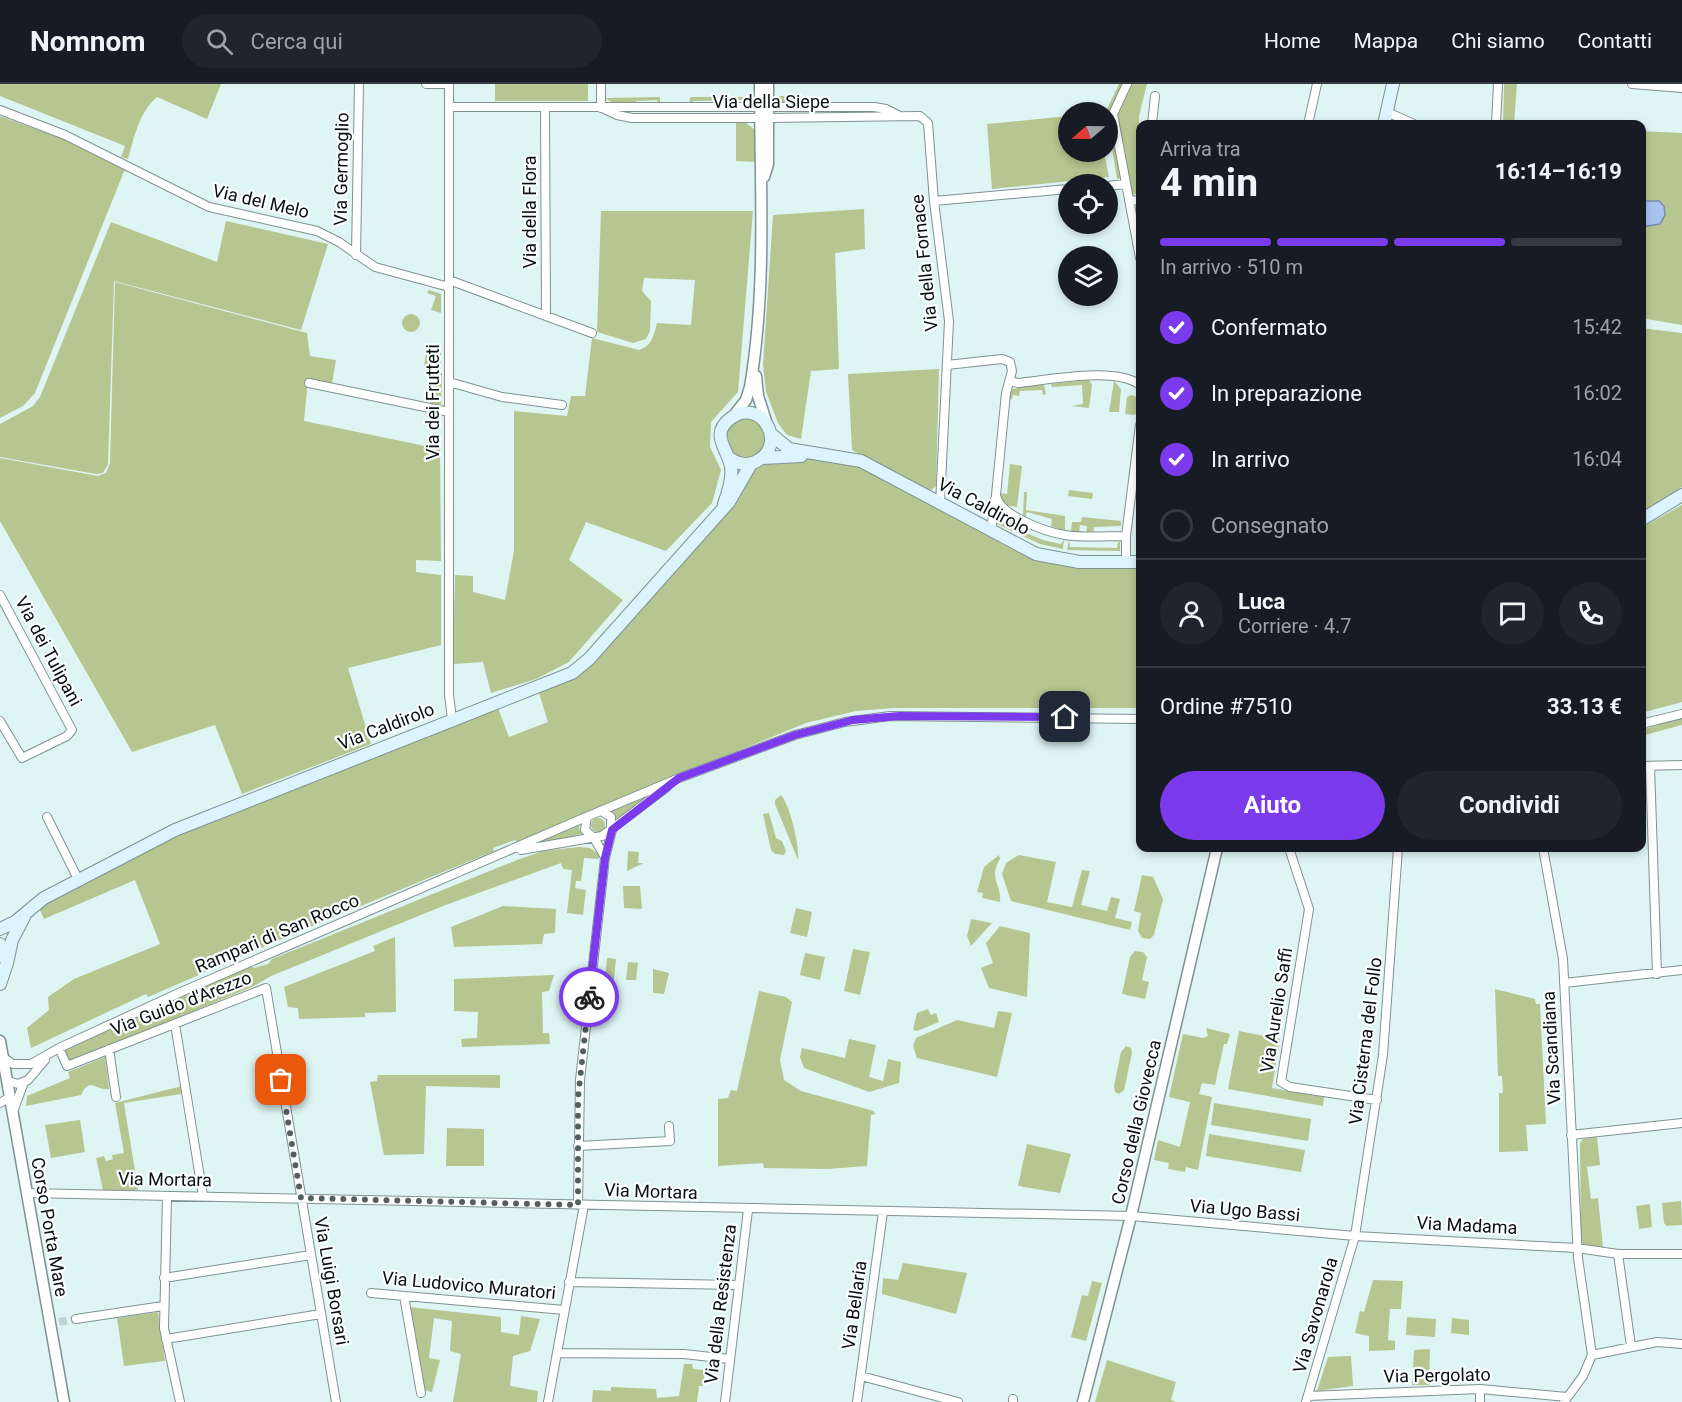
<!DOCTYPE html>
<html lang="it">
<head>
<meta charset="utf-8">
<style>
  body { margin:0; font-family:Roboto,sans-serif; background:#20242c; color:#f1f3f6; height:100vh; display:flex; flex-direction:column; font-size:22px; white-space:nowrap }
  * { box-sizing:border-box; margin:0 }
  p { font-size:20px; color:#9ea1a6 }
  .icon { flex:none; width:33px; height:33px; fill:none; stroke:currentColor; stroke-width:2; stroke-linecap:round; stroke-linejoin:round }
  .map { position:relative; flex:1; overflow:hidden }
  .side { position:absolute; left:1136px; top:36px; width:510px; height:732px; display:flex; flex-direction:column; background:#171b24; border-radius:12px; box-shadow:0 3px 9px #0003 }
  .side>* { flex:none }
  .needle { width:39px; rotate:250deg }
  .controls { position:absolute; left:1058px; top:18px; display:grid; gap:12px }
  .controls a { display:grid; place-items:center; width:60px; height:60px; border-radius:50%; background:#171b24; box-shadow:0 3px 9px #0003; font-size:30px }
  .pin { position:absolute; display:grid; place-items:center; width:51px; height:51px; color:#fff; margin:-26px; border-radius:12px; box-shadow:0 3px 9px #0006 }
  .courier { position:absolute; display:grid; place-items:center; width:60px; height:60px; margin:-30px; border:4px solid #7c3aed; border-radius:50%; background:#fff; color:#222; box-shadow:0 2px 8px #0007 }
  .overview em { font-style:normal; font-weight:700 }
  .overview div { display:flex; flex-direction:column-reverse }
  .overview { display:flex; align-items:center; justify-content:space-between; height:102px; padding:0 24px }
  h1 { font-size:39px; font-weight:700; line-height:45px }
  .bar { display:grid; grid-template-columns:repeat(4,1fr); gap:9px 6px; align-content:center; height:72px; padding:0 24px }
  .bar i { height:8px; border-radius:4px; background:#363941 }
  .bar .current { background:#7c3aed }
  .bar p { grid-column:span 4 }
  .line { display:flex; align-items:center; gap:15px; padding:0 24px; border-top:2px solid #363941 }
  .line div { flex:1 }
  .round { display:grid; place-items:center; flex:none; width:63px; height:63px; border-radius:32px; background:#20242c }
  ol { padding:0 24px; list-style:none }
  li { display:flex; align-items:center; gap:18px; height:66px }
  li p { margin-inline-start:auto }
  li .icon { padding:6px; border-radius:50%; background:#7c3aed; color:#fff; stroke-width:4 }
  li:last-child { color:#9ea1a6 }
  li i { width:33px; height:33px; border:3px solid #363941; border-radius:50% }
  .button { display:flex; gap:12px; margin-top:auto; padding:12px 24px }
  .button a { flex:1; height:69px; border-radius:36px; background:#7c3aed; color:#fff; font-size:24px; font-weight:700; line-height:69px; text-align:center }
  .button a+a { background:#20242c; color:#f1f3f6 }
  header { display:flex; align-items:center; gap:36px; box-sizing:border-box; height:84px; padding:0 30px; background:#171b24; border-bottom:2px solid #363941 }
  header strong { font-size:28px }
  nav { display:flex; gap:33px; margin-inline-start:auto; font-size:21px }
  .search { width:420px; height:54px; background:#20242c; display:flex; align-items:center; gap:15px; box-sizing:border-box; padding:0 21px; border-radius:33px; color:#9ea1a6; font-size:22px }
  .map>svg:first-child { display:block }
</style>
</head>
<body>
<header>
<strong>Nomnom</strong>
<div class="search"><svg class="icon" aria-label="search" viewBox="0 0 24 24"><circle cx="10" cy="10" r="6"/><path d="M15 15l6 6"/></svg>Cerca qui</div>
<nav><a>Home</a><a>Mappa</a><a>Chi siamo</a><a>Contatti</a></nav>
</header>
<div class="map">
<svg width="1682" height="1318" viewBox="0 0 1682 1318">
  <rect width="100%" height="100%" fill="#dff5f4"/>
  <!-- green -->
  <path fill="#b5c690" d="M0,0h221l-14,35 -50,-22c-18,15 -23,41 -29,62l-7,-2 4,-11 -125,-50z
    M495,0h93v17h-93z
    M1119,0h6l-14,29 11,65 -5,1 -11,-68z
    M1132,0h15l-8,32 1,77 -10,2 -13,-81z
    M1504,0h13l-3,40h-11z
    M772,12h25v7h-25z
    M660,13v9h-3v-6l-21,1v6l-19,-2 -12,-7z
    M690,13h64l-2,5 -11,4v-6l-48,1 -1,5 -3,1z
    M0,32l66,24 59,29 -90,224 -12,13 -23,12z
    M1068,32v36h36l5,25 -117,12 -5,-65z
    M736,39h10l9,7 2,32 -21,-1z
    M1641,47l41,2v192l-41,-7z
    M864,125l1,40 -30,4 4,116 -28,2 -10,68 -14,-4 -9,-12 -12,-31 -3,-27 10,-150z
    M601,127h152l-15,181 -27,30 -1,25 11,23 -9,33 -46,48 -80,-29 -17,38 54,40 -54,62 -33,17 -45,14 -8,-31 -30,2 2,-89 18,1v16l32,8 9,-49v-140l53,5 4,-20h14l7,-58 47,12c13,-4 15,-15 18,-27l34,2 4,-45 -51,-2 -2,13 9,10 -1,30 -4,8 -13,4 -36,-11z
    M226,137l102,23 -27,86 -187,-49 -6,183 -5,9 -7,1 -96,-17v-33l33,-18 7,-9 71,-175 106,40z
    M115,198l192,51 3,23 26,4 -4,24 -24,-4 -4,41 136,28 1,112 -25,-1v12l25,3v70l-93,23 23,76 -129,50 -27,-69 -83,27 -132,-231v-63l98,18 8,-3 4,-10z
    M429,206l12,4v19l-10,-3 5,-14 -9,-3z
    M402 239a9 9 0 1 1 18 0a9 9 0 1 1-18 0Z
    M1641,244l41,5v154l-41,26z
    M427,265l14,3v17l-17,-3z
    M939,285l-3,117 -6,5 -78,-41 -4,-76z
    M436,289h6l-1,33 -11,-2z
    M1089,296l3,5 -3,23 -17,-2 11,-2 -1,-19 -30,2 -1,-3z
    M1114,297l7,8 -2,23h-10z
    M1041,300l3,1 2,9 -3,1 -1,-5 -22,1 -1,5 -6,-1 -1,4 -4,1 4,-11z
    M1131,311l9,3v13l-6,4 -9,-1 2,-17z
    M725 354a20 20 0 1 1 40 0a20 20 0 1 1-40 0Z
    M811,374l23,1 30,9 155,84 121,13v143h-246l-38,3 -50,12 -289,119 -2,-2 -22,8 1,3 -196,81 -150,65 -2,-3 -115,54 -4,-20 22,-18 -1,-13 26,-18 86,-35 -25,-64 -91,39 -5,-11 81,-46 100,-46 278,-108 11,29 39,-15 -9,-29 33,-14 20,-16 161,-193 16,-8z
    M1010,380l12,2 -5,41 -13,-2 -5,-12 8,1z
    M1069,406l24,3 -1,6 -24,-3z
    M1024,408h3l-1,18 39,6v15l-14,-5 1,-7 -25,-7 -2,6 -2,-1z
    M1682,421v197l-41,11v-185z
    M1082,433l39,4v5l-27,1 -1,7h-7l1,-8 -7,-1 -1,8 -8,-2 1,-9h9z
    M1004,434l10,4 -2,5 31,13 18,4 3,-5 -1,10 -23,-5 -43,-20z
    M1069,456l1,7 47,1 1,-6h2v9l-53,-1z
    M1682,634v7l-41,11v-6z
    M653,709l-36,27 -6,-10z
    M781,711c9,10 19,53 17,65l-23,-56v-4z
    M769,729l7,25 6,3 4,10 -2,4 -9,-1 -4,-4 -8,-36z
    M591 741a7 7 0 1 1 14 0a7 7 0 1 1-14 0Z
    M580,740l-1,5 3,5 -51,11z
    M579,763l11,1 10,7 -1,4 -15,-1 -3,23h-5l-1,7 11,2 -3,25 -16,-2 5,-43 -9,-1 -2,-6 -118,43 -172,70 -17,10 -185,77 -5,-15 186,-83 4,3 14,-4 4,-5 245,-99 26,-9z
    M628,767l11,1 -1,11h6l-17,8z
    M999,771l1,4c-12,20 2,25 0,43l-18,-4 1,-5 -6,-1 7,-25z
    M1019,771l37,7 -9,40 25,5 10,-37 8,1 -9,34 26,6 4,-14 9,2 -5,19 17,4 -2,8 -119,-29 -9,-27 4,-11z
    M1142,791l11,2 10,22 -9,36 -4,4 -8,-1 -4,-7 3,-18 -7,-2z
    M623,802h17l2,23 -18,-1z
    M503,822l53,3 -1,24 -11,1 -2,10 -88,3 -3,-20z
    M796,824l16,4 -5,25 -17,-4z
    M971,835l21,4 -21,23 -4,-10z
    M1000,842l30,7 -3,64 -38,-9 -8,-20 12,-5 -7,-20z
    M395,853l1,75 -31,1v4l-66,2 -1,-11 -10,-1 -4,-20 91,-36 -2,-5z
    M853,865l17,3 -10,43 -16,-4z
    M1135,867l8,1 4,5 -5,23 7,2 -4,17 -23,-5 8,-37z
    M805,869l20,4 -5,23 -20,-5z
    M607,874l9,1 -2,20h-9z
    M628,878l10,1 -2,17h-10z
    M653,885l16,4 -5,21 -11,-1z
    M554,891l-5,16 -7,1 1,41h6l1,11 -88,3 -1,-8 16,-1 1,-26 -24,-1v-32z
    M1495,905l40,10 1,5h4l6,120 -20,1 2,26 -29,1v-59h4l-1,-17h-4z
    M759,907l27,6 6,5 -12,58 4,20 17,11 73,20 1,3 -4,1 -4,51 -39,3 -64,-1 -1,-5 -45,3v-67l10,-1 3,-8 6,1z
    M928,925l3,6 5,-2 3,9 -22,9 -4,-1 4,-17z
    M998,927l14,2 -15,64 -80,-19 -4,-12 3,-8 41,-18 37,8z
    M1206,944l24,6 -3,10h-3l-9,41 -13,-2 -3,11 13,3 -14,73 -12,-3 -1,5 -17,-3 1,-6 -15,-3 4,-20 22,7 10,-45 -21,-5 14,-63 20,4 5,-2z
    M1239,947l41,8 -8,49 52,9 -1,9 -95,-17z
    M849,955l27,6 -7,32 14,4 5,-22 13,3 -2,21 -30,9 -65,-24 -4,-11 2,-9 43,10z
    M1126,962l5,2 1,5 -8,37 -5,4 -4,-2 -1,-6 7,-34z
    M105,973l4,32c-13,2 -19,-13 -28,6l-55,11 1,-10 43,-18 -2,-6z
    M378,991h122v13l-74,-2 -2,68 -40,1 -14,-73 7,-1z
    M182,1002l-1,8 -57,9 14,87h-35l-7,-32 8,-2 2,5 7,-2 -1,-4 12,-2 -9,-50z
    M1214,1019l97,16 -3,22 -97,-16z
    M80,1036l5,32 -34,6 -6,-33z
    M447,1044l37,1v37h-38z
    M1209,1050l96,16 -4,22 -95,-16z
    M1597,1053l3,28 -13,2 4,32 7,-1 5,49 -22,-2 -1,-102 3,-4z
    M1027,1060l44,10 -11,39 -42,-7z
    M1681,1117l1,24 -15,1 -3,-3 -2,-20z
    M1650,1120l2,23 -13,2 -3,-23z
    M903,1179l64,10 -11,41 -74,-20 1,-16 15,2z
    M1373,1196l30,1 -2,28h-11l-2,31 7,1v9l-26,1v-15l-14,-3 5,-22 4,1z
    M1092,1197l10,2 -16,58 -15,-4 11,-42 6,1z
    M409,1223l92,10v15l18,3 2,-19 19,3 -10,32 -17,5 -3,30 28,5 -1,11h-84l8,-48 -11,-3 2,-30 -18,-3 -5,40 11,2 -8,32 -9,-2z
    M158,1228l7,49 -41,5 -7,-48z
    M1407,1233l29,2 -1,18 -29,-2z
    M1452,1234l17,2v15l-18,-2z
    M1430,1265l-1,36h-17l2,-35z
    M1351,1272l2,30 -36,5 11,-34z
    M1107,1276l69,22 -5,18 5,2h-81z
    M684,1280h8l1,5 12,1 -2,16h-4l-2,16h-105l1,-12 18,1v-4l45,2 1,9 22,-2z"/>
  <!-- water -->
  <path fill="#a8c3f2" stroke="#788dae" stroke-width="1.5" d="M1641,117h18l5,5 1,9 -5,9 -19,3z"/>
  <g fill="none" stroke-linecap="round" stroke-linejoin="round">
    <!-- minor-tunnel -->
    <path stroke="#bfd3d2" stroke-width="8" stroke-dasharray="8 4" stroke-linecap="butt" d="M59,1238l17,-3"/>
    <defs>
      <path id="minor" d="M426,0h23
        M449,0v611l3,24
        M601,0v24
        M1127,0l-14,30 27,144
        M1632,0l50,4
        M449,23h311
        M545,23l1,209
        M768,23h106l12,2 14,7
        M602,24l15,7 15,3h128
        M0,26l65,25 144,72 108,24 22,11 36,25 74,20
        M1387,28l27,12
        M768,34l152,-2 8,7 6,78 15,120 -9,182
        M1152,40l3,-28
        M1308,40l9,-40
        M1496,40l2,-40
        M1107,102l19,-2
        M934,117l134,-12
        M1129,117l11,-1
        M356,171l3,-171
        M449,196l143,53
        M947,281l55,-6 8,3 2,9 -6,22 -10,102c2,20 50,37 69,40 19,3 41,1 61,1
        M1010,297l8,2c31,-3 98,-17 122,2
        M449,298l53,15 60,8
        M309,299l140,29
        M991,447l4,-32
        M1126,478v-26l14,-111
        M0,511l72,135 -5,6 -45,22 -22,-37
        M1641,640l41,-10
        M1641,682l41,-1
        M1650,682l7,208
        M601,727l10,6v13
        M47,733l31,62
        M587,733l-2,13 9,8 11,19
        M1289,764l20,61 -28,173 9,5 87,13
        M1543,764l20,111 15,299 14,97 -9,21 -19,26
        M521,766l81,-14 65,-49
        M1564,899l118,-13
        M175,940l28,172
        M59,964l8,18 199,-78 70,414
        M109,965l7,48
        M4,974l9,6h18l28,-16 122,-56 398,-172 100,-42 116,-43 50,-13 45,-6 250,3
        M8,997l10,3 10,-4 17,-20
        M0,1019l10,-6
        M14,1025l10,-27
        M1571,1051l111,-12
        M578,1062l92,-5 -1,-15
        M27,1109l1104,23 224,20 222,12 41,6h64
        M167,1112l-3,132 16,74
        M578,1121l2,-125 25,-222 7,-28
        M1618,1170l13,92
        M164,1194l147,-23
        M569,1198l169,3
        M371,1209l193,17
        M404,1212l17,97
        M76,1235l87,-13
        M166,1255l155,-25
        M557,1269l127,1 45,5
        M1592,1271l65,-13 25,2
        M861,1292l97,26
        M1480,1305v13
        M1308,1312l172,-7 87,8
        M548,1318l36,-197
        M725,1318l23,-192
        M857,1318l26,-190
        M1013,1318v-3
        M1306,1318l49,-166 28,-181 15,-207"/>
      <path id="tertiary" d="M764,93l4,-13v-80
        M756,292l2,20 9,28
        M735,330l11,-14 4,-13c17,-100 10,-202 10,-303
        M0,957l64,361
        M1083,1318l48,-186 86,-368"/>
      <path id="secondary" d="M1384,40l9,-40
        M772,351l17,14 72,12 175,93 43,8h61
        M763,374l38,-2
        M724,420c4,-11 9,-25 7,-37 -3,-18 -22,-33 0,-49 30,-22 59,28 24,44 -9,4 -19,1 -26,-4
        M1641,436l41,-25
        M0,845l15,-7 29,-24 131,-68 397,-157 17,-14 140,-157 22,-38
        M0,860l7,19 -7,21
        M7,879l5,-23 12,-23"/>
    </defs>
    <!-- minor casing -->
    <use href="#minor" stroke="#7e9291" stroke-width="10"/>
    <!-- tertiary casing -->
    <use href="#tertiary" stroke="#7e9291" stroke-width="13"/>
    <!-- secondary casing -->
    <use href="#secondary" stroke="#7e9291" stroke-width="14"/>
    <!-- minor -->
    <use href="#minor" stroke="#fff" stroke-width="8"/>
    <!-- tertiary -->
    <use href="#tertiary" stroke="#fff" stroke-width="10"/>
    <!-- secondary -->
    <use href="#secondary" stroke="#dcf4fe" stroke-width="12"/>
  </g>
  <g fill="none" stroke-linecap="round" stroke-linejoin="round">
    <!-- done -->
    <path stroke="#53605f" stroke-width="6" stroke-dasharray="0 10.8" d="M281,996l20,118 277,7v-107l11,-101"/>
    <!-- route -->
    <path stroke="#7c3aed" stroke-width="8" d="M589,913l16,-139 7,-28 67,-52 116,-43 58,-15 46,-4 166,1"/>
  </g>
  <g text-anchor="middle" dominant-baseline="central" stroke-width="4.5" stroke-linejoin="round" paint-order="stroke">
    <!-- street labels -->
    <g font-size="18" fill="#08100f" stroke="#fafefe">
      <text x="771" y="17">Via della Siepe</text>
      <text transform="translate(341 85) rotate(-89)">Via Germoglio</text>
      <text transform="translate(261 117) rotate(13)">Via del Melo</text>
      <text transform="translate(529 128) rotate(-90)">Via della Flora</text>
      <text transform="translate(924 179) rotate(-96)">Via della Fornace</text>
      <text transform="translate(432 318) rotate(-90)">Via dei Frutteti</text>
      <text transform="translate(984 422) rotate(28)">Via Caldirolo</text>
      <text transform="translate(49 567) rotate(62)">Via dei Tulipani</text>
      <text transform="translate(386 642) rotate(-21)">Via Caldirolo</text>
      <text transform="translate(277 849) rotate(-23)">Rampari di San Rocco</text>
      <text transform="translate(181 919) rotate(-21)">Via Guido d'Arezzo</text>
      <text transform="translate(1276 926) rotate(-81)">Via Aurelio Saffi</text>
      <text transform="translate(1365 957) rotate(-83)">Via Cisterna del Follo</text>
      <text transform="translate(1551 964) rotate(-93)">Via Scandiana</text>
      <text transform="translate(1136 1038) rotate(-77)">Corso della Giovecca</text>
      <text transform="translate(165 1095) rotate(1)">Via Mortara</text>
      <text transform="translate(651 1107) rotate(2)">Via Mortara</text>
      <text transform="translate(1245 1126) rotate(5)">Via Ugo Bassi</text>
      <text transform="translate(1467 1141) rotate(3)">Via Madama</text>
      <text transform="translate(50 1143) rotate(80)">Corso Porta Mare</text>
      <text transform="translate(332 1197) rotate(80)">Via Luigi Borsari</text>
      <text transform="translate(469 1201) rotate(5)">Via Ludovico Muratori</text>
      <text transform="translate(720 1220) rotate(-83)">Via della Resistenza</text>
      <text transform="translate(854 1221) rotate(-82)">Via Bellaria</text>
      <text transform="translate(1315 1231) rotate(-74)">Via Savonarola</text>
      <text transform="translate(1437 1291) rotate(-1)">Via Pergolato</text>
    </g>
  </g>
</svg>
<div class="controls">
<a><svg class="needle" viewBox="-14 -14 28 28"><path d="M0-13l5 13h-10z" fill="#e53935"/><path d="M0 13l5-13h-10z" fill="#9ea1a6"/></svg></a>
<a><svg class="icon" aria-label="locate" viewBox="0 0 24 24"><circle cx="12" cy="12" r="6"/><path d="M12 2v4M12 18v4M2 12h4M18 12h4"/></svg></a>
<a><svg class="icon" aria-label="layers" viewBox="0 0 24 24"><path d="M12 4l9 5-9 5-9-5zM3 14l9 5 9-5"/></svg></a>
</div>
<div class="pin" style="left:281px;top:996px;background:#ea580c"><svg class="icon" aria-label="bag" viewBox="0 0 24 24"><path d="M5 8h14l-1 12H6zM9 8a3 3 0 0 1 6 0"/></svg></div>
<div class="pin" style="left:1065px;top:633px;background:#1f2937"><svg class="icon" aria-label="home" viewBox="0 0 24 24"><path d="M3 11l9-7 9 7M6 9v11h12V9"/></svg></div>
<div class="courier" style="left:589px;top:913px"><svg class="icon" aria-label="bike" viewBox="0 0 24 24"><circle cx="6" cy="16" r="4"/><circle cx="18" cy="16" r="4"/><path d="M6 16l4-8h5l3 8M10 8l3 8H6M13 5h3"/></svg></div>
<section class="side">
<div class="overview"><div><h1>4 min</h1><p>Arriva tra</p></div><em>16:14–16:19</em></div>
<div class="bar"><i class="current"></i><i class="current"></i><i class="current"></i><i></i><p>In arrivo · 510 m</p></div>
<ol>
<li><svg class="icon" aria-label="check" viewBox="0 0 24 24"><path d="M5 12l5 5 9-10"/></svg>Confermato<p>15:42</p></li>
<li><svg class="icon" aria-label="check" viewBox="0 0 24 24"><path d="M5 12l5 5 9-10"/></svg>In preparazione<p>16:02</p></li>
<li><svg class="icon" aria-label="check" viewBox="0 0 24 24"><path d="M5 12l5 5 9-10"/></svg>In arrivo<p>16:04</p></li>
<li><i></i>Consegnato</li>
</ol>
<div class="line" style="height:108px"><a class="round"><svg class="icon" aria-label="person" viewBox="0 0 24 24"><circle cx="12" cy="8" r="4"/><path d="M4 21q1-7 8-7t8 7"/></svg></a><div><b>Luca</b><p>Corriere · 4.7</p></div><a class="round"><svg class="icon" aria-label="chat" viewBox="0 0 24 24"><path d="M4 5h16v11H9l-5 4z"/></svg></a><a class="round"><svg class="icon" aria-label="phone" viewBox="0 0 24 24"><path d="M5 4h4l2 5-3 2q2 4 5 5l2-3 5 2v4C11 20 4 13 5 4z"/></svg></a></div>
<div class="line" style="height:78px"><div>Ordine #7510</div><b>33.13 €</b></div>
<div class="button"><a>Aiuto</a><a>Condividi</a></div>
</section>
</div>
</body>
</html>
